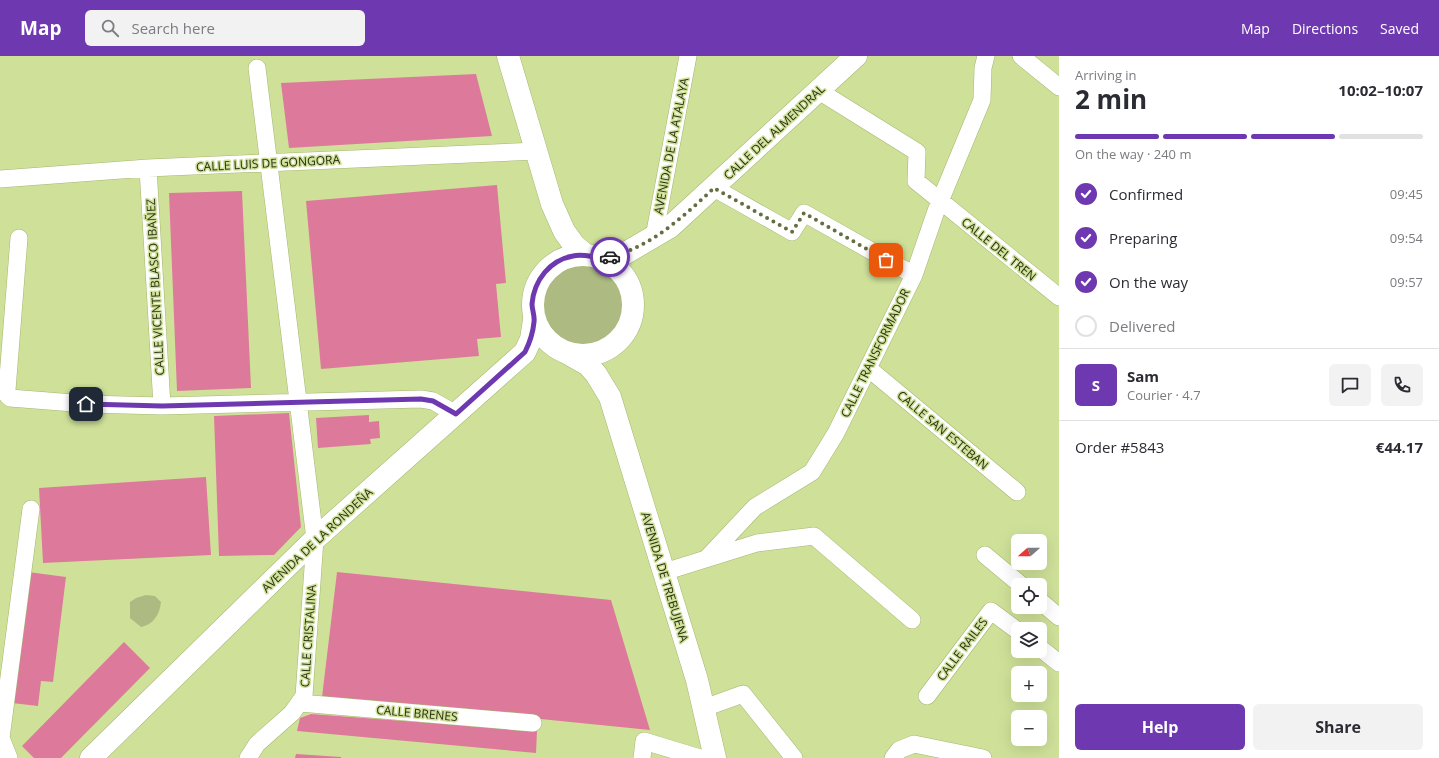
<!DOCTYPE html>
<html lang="en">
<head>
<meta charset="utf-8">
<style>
  body { margin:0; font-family:"Open Sans",sans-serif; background:#f2f2f3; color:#2b2b33; height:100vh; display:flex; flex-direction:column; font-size:15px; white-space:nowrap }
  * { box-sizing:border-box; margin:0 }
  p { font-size:13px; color:#7c7c81 }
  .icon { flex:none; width:22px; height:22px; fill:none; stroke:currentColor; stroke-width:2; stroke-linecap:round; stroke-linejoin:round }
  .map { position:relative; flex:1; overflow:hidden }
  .sheet { display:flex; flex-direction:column; background:#fff; width:380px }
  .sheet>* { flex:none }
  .needle { width:26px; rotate:249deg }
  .tools { position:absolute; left:1011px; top:478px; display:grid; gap:8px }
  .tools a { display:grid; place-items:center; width:36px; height:36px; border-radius:6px; background:#fff; box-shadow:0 4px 16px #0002; font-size:20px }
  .pin { position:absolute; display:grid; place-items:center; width:34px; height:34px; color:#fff; margin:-17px; border-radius:8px; box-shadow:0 2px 6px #0006 }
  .courier { position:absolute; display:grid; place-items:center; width:40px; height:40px; margin:-20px; border:3px solid #6e39b0; border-radius:50%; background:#fff; color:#222; box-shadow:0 1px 5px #0007 }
  .summary em { font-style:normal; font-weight:700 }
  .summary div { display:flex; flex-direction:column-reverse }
  .summary { display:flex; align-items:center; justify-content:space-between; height:68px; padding:0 16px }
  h1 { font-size:26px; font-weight:700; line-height:30px }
  .bar { display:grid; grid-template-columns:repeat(4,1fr); gap:6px 4px; align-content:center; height:48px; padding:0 16px }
  .bar i { height:5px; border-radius:3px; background:#e1e1e2 }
  .bar .selected { background:#6e39b0 }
  .bar p { grid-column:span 4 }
  .line { display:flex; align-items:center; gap:10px; padding:0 16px; border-top:1px solid #e1e1e2 }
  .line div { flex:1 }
  .round { display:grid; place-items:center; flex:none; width:42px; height:42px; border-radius:6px; background:#f2f2f3 }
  ol { padding:0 16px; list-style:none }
  li { display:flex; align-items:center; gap:12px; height:44px }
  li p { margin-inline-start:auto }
  li .icon { padding:4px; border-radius:50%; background:#6e39b0; color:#fff; stroke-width:4 }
  li:last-child { color:#7c7c81 }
  li i { width:22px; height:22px; border:2px solid #e1e1e2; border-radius:50% }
  .cta { display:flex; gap:8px; margin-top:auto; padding:8px 16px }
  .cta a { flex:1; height:46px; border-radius:6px; background:#6e39b0; color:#fff; font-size:16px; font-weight:700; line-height:46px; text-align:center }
  .cta a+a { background:#f2f2f3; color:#2b2b33 }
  header { display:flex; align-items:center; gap:24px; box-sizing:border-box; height:56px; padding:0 20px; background:#6e39b0; color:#fff }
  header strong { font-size:19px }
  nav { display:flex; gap:22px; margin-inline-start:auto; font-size:14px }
  .search { width:280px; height:36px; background:#f2f2f3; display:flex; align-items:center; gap:10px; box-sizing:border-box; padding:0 14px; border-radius:6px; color:#7c7c81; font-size:15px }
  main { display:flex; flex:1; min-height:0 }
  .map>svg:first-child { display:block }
</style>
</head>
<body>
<header>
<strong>Map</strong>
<div class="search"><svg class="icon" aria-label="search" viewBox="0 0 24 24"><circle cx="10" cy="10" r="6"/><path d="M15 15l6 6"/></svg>Search here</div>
<nav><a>Map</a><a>Directions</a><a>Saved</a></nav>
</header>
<main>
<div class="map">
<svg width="1059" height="702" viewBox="0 0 1059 702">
  <rect width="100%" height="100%" fill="#cfe199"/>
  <!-- green -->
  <path fill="#adbb83" d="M540 248a42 42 0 1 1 84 0a42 42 0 1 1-84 0Z
    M146,539l9,1 6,6c-1,12 -8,23 -20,25l-11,-9v-16l6,-4z"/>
  <!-- building -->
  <path fill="#dd7a9b" d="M476,18l16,62 -203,12 -8,-65z
    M497,129l9,98 -10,1 5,53 -24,2 2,17 -158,13 -15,-168z
    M242,135l9,197 -74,3 -8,-198z
    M289,357l12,114 -27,28 -55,1 -5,-140z
    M369,359v7l10,-1 1,17 -10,1 1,5 -53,4 -2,-30z
    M206,421l5,78 -168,8 -4,-75z
    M28,516l38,5 -13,105 -12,-1 -3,25 -26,-3z
    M337,516l274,28 39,130 -328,-33z
    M124,586l26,26 -89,90h-27l-12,-12z
    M311,658l226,17 -1,22 -239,-22 3,-13z
    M296,698l45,3v1h-46z"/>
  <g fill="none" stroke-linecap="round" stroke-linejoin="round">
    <defs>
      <path id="street" d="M1021,0l38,31
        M819,35l98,61 -1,29 143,116
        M148,112l14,238
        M0,123l148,-11 389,-17
        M714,132l78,44 12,-19 110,62
        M654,181l34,-181
        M19,182l-12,152v5l3,3 76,6 76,2 259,-7 12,2 23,13
        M868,312l149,124
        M985,499l36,30
        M708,501l47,-50 57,-35 24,-39 78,-158 22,-64 46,-111 1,-32 3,-12
        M664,516l93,-29 57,-7 98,84
        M1040,545l19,16
        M1040,592l19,15
        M927,640l64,-85 27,20
        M300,647l233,20
        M704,652l39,-14 51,64
        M9,702l-8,-20 30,-229
        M248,702l9,-14 35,-31 12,-17 11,-157 -58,-471
        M642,702l2,-17 56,17
        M893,702l6,-8 15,-6 69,14"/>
      <path id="secondary" d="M508,0l44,148 12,27 10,14 12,10
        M533 249a50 50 0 1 1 100 0a50 50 0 1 1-100 0Z
        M603,203l21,-5 46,-27 186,-171
        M567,297l21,12 8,9 14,23 87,283 18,78
        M91,702l224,-219 210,-187 6,-13 3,-19"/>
    </defs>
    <!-- street casing -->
    <use href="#street" stroke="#a5b670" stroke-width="18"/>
    <!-- secondary casing -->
    <use href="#secondary" stroke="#a5b670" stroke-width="23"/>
    <!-- street -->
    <use href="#street" stroke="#fff" stroke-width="17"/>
    <!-- secondary -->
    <use href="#secondary" stroke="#fff" stroke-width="22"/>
  </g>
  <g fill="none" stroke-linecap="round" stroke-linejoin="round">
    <!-- done -->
    <path stroke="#646e42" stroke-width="4" stroke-dasharray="0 7.2" d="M610,201c41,-10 74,-41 104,-69l78,44 12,-19 82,47"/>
    <!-- route -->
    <path stroke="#6e39b0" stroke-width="5" d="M86,348l76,2 259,-7 12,2 23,13 69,-62c5,-10 8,-19 9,-30 1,-6 -2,-12 -2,-18 2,-24 18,-44 41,-48 13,-3 25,4 37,1"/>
  </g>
  <g text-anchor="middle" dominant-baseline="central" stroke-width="3" stroke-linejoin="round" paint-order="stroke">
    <!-- street labels -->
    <g font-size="12" fill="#2a3013" stroke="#cfe199">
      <text transform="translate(774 76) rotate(-43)">CALLE DEL ALMENDRAL</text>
      <text transform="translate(671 90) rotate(-79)">AVENIDA DE LA ATALAYA</text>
      <text transform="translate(268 107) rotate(-3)">CALLE LUIS DE GONGORA</text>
      <text transform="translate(999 193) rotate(39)">CALLE DEL TREN</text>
      <text transform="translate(155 231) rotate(-93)">CALLE VICENTE BLASCO IBAÑEZ</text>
      <text transform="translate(875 297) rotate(-64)">CALLE TRANSFORMADOR</text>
      <text transform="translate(943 374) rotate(40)">CALLE SAN ESTEBAN</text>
      <text transform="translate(317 484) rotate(-43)">AVENIDA DE LA RONDEÑA</text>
      <text transform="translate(665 521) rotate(73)">AVENIDA DE TREBUJENA</text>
      <text transform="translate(308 580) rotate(-86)">CALLE CRISTALINA</text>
      <text transform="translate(962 593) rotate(-53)">CALLE RAILES</text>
      <text transform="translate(417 657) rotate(5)">CALLE BRENES</text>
    </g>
  </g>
</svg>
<div class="tools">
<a><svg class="needle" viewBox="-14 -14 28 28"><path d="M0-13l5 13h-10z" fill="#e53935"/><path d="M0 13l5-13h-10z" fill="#7c7c81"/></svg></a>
<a><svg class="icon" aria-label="locate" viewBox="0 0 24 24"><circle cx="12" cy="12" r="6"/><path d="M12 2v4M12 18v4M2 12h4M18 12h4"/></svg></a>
<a><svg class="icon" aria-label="layers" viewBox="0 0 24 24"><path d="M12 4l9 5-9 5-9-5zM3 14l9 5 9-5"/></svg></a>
<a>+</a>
<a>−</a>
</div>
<div class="pin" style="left:886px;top:204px;background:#ea580c"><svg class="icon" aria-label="bag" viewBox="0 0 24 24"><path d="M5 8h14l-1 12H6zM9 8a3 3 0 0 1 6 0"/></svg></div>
<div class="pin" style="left:86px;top:348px;background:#1f2937"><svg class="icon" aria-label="home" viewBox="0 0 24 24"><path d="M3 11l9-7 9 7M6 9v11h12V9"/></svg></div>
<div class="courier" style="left:610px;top:201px"><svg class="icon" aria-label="car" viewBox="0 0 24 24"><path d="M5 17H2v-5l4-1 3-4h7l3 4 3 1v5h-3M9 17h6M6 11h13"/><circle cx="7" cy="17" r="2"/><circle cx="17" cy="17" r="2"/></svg></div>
</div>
<section class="sheet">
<div class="summary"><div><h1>2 min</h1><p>Arriving in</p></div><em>10:02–10:07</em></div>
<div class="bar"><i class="selected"></i><i class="selected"></i><i class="selected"></i><i></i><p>On the way · 240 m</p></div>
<ol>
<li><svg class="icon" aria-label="check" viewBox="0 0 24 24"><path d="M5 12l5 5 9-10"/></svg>Confirmed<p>09:45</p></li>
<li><svg class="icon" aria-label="check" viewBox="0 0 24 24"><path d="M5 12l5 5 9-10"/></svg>Preparing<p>09:54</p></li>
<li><svg class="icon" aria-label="check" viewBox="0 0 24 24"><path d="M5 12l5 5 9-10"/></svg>On the way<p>09:57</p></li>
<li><i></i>Delivered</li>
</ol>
<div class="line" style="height:72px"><b class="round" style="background:#6e39b0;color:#fff">S</b><div><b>Sam</b><p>Courier · 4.7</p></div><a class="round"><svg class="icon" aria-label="chat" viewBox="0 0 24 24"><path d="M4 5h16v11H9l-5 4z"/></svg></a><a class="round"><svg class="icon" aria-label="phone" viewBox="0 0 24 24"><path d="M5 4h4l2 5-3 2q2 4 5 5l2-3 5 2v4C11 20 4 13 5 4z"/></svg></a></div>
<div class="line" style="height:52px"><div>Order #5843</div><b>€44.17</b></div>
<div class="cta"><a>Help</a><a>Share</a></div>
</section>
</main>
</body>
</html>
